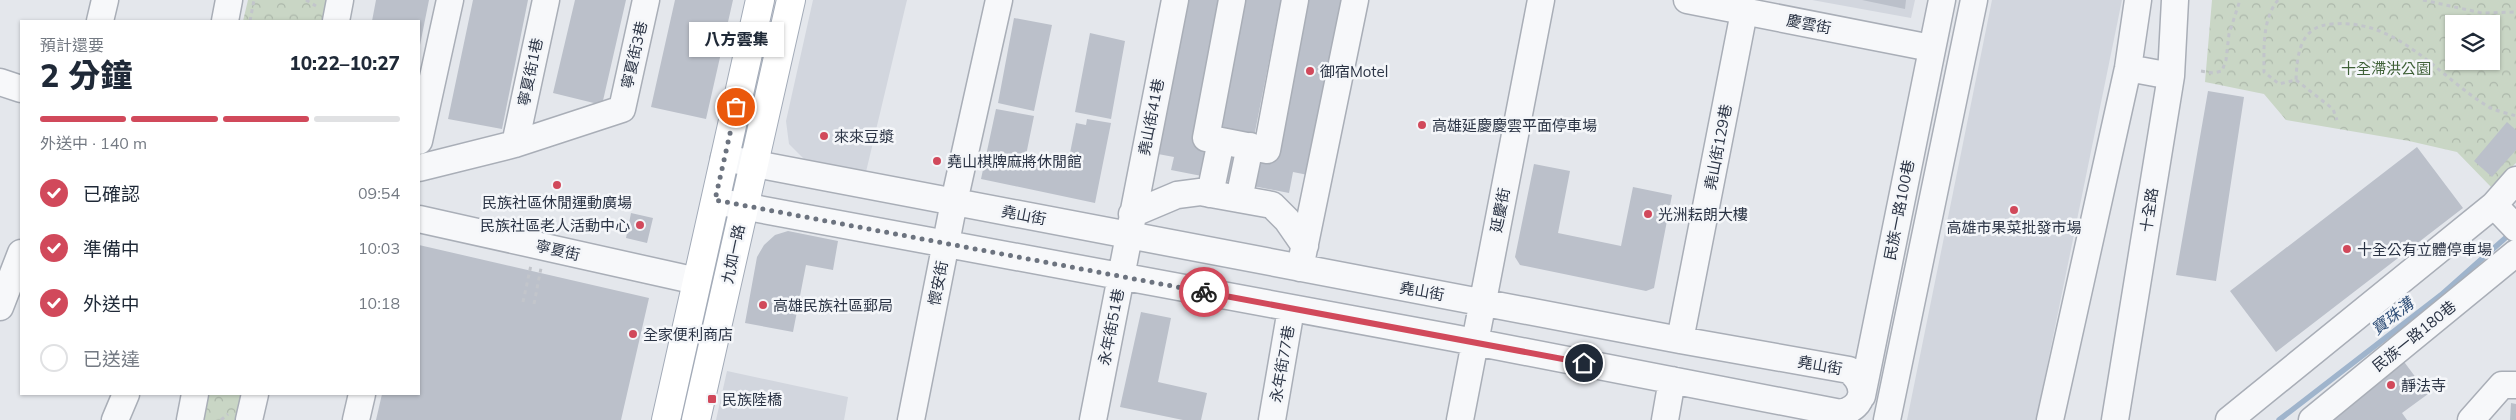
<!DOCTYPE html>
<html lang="zh-TW">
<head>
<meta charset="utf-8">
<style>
  body { margin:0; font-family:Mulish,"Noto Sans TC",sans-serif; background:#f2f2f3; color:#1f2937; height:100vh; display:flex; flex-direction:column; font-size:19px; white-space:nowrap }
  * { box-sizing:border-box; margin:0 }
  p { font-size:16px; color:#747a83 }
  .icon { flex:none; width:28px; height:28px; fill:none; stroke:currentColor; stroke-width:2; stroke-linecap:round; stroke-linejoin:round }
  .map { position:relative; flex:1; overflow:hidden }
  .sheet { position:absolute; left:20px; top:20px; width:400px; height:375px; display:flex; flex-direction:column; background:#fff; border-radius:0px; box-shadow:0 1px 4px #0004 }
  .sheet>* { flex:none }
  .buttons { position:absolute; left:2445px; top:15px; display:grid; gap:10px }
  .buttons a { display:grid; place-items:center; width:55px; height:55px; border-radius:0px; background:#fff; box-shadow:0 1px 4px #0004; font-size:25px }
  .pin { position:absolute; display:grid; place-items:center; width:42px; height:42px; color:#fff; margin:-21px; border:2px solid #fff; border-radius:50%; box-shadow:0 1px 5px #0007 }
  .courier { position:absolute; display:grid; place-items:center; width:50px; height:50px; margin:-25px; border:4px solid #d1495b; border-radius:50%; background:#fff; color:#222; box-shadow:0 1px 6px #0007 }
  .bubble { position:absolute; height:35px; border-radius:0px; background:#fff; box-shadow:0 1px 4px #0004; font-size:16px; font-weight:800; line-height:35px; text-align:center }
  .headline em { font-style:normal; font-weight:800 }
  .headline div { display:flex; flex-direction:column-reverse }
  .headline { display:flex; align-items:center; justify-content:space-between; height:85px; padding:0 20px }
  h1 { font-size:32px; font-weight:800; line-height:38px }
  .bar { display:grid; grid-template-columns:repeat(4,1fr); gap:8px 5px; align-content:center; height:60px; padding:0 20px }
  .bar i { height:6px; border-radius:4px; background:#e0e1e3 }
  .bar .selected { background:#d1495b }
  .bar p { grid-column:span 4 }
  ol { padding:0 20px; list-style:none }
  li { display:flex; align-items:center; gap:15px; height:55px }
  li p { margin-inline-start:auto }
  li .icon { padding:5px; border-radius:50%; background:#d1495b; color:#fff; stroke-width:4 }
  li:last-child { color:#747a83 }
  li i { width:28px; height:28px; border:2px solid #e0e1e3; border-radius:50% }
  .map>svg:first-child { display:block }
</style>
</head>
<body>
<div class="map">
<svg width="2516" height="420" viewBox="0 0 2516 420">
  <defs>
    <pattern id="park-crowns" width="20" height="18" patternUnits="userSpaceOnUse" patternTransform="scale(1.25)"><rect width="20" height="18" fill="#c9d6c5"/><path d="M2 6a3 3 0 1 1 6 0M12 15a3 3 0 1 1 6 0" fill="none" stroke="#adb8ab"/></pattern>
  </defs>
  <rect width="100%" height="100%" fill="#e4e7ec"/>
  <!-- built -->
  <path fill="#d2d6de" d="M813,0h94l-42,176 -59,-15 -17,-17 -3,-23z
    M1812,0h103l-4,18z
    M1992,0h130l-86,420h-129z
    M727,371l121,26 -4,23h-128z"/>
  <!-- park -->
  <path fill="url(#park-crowns)" fill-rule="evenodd" d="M248,0h81l-4,21h-82z
    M2212,0h304v163l-25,24 -34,-35 -48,-11 -123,-21 -22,-26 -59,-12zM2454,24h37v37h-37z
    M197,394h46l-6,26h-45z"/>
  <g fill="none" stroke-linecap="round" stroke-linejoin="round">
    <!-- stream -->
    <path stroke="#9fb4cc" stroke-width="5.5" d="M2279,420l162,-125 70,-62"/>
  </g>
  <!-- building -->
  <path fill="#bbc0ca" d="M376,0h53l-9,45 -1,-24h-47z
    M473,0h55l-26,129 -54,-10z
    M575,0h51l-24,105 -49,-12z
    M675,0h58l-27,119 -55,-12z
    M1185,0h37l-28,142 77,15 31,-157h43l-32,176 -20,-4 -4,21 -118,-23 3,-13 -16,-3z
    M1242,0h39l-27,137 -38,-7z
    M1862,0h44l-1,9z
    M1014,18l38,7 -18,86 -36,-8z
    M1090,33l35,8 -14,78 -36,-7z
    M2208,91l36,6 -28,184 -40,-6z
    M996,109l38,7 -9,44 42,8 9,-45 10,2 1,-6 24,4 -16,80 -114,-24z
    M2507,122l9,8v20l-24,27 -18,-16z
    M2417,147l46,61 -187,144 -46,-61z
    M1534,164l36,7 -12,62 63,13 12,-59 39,8 -18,93 -8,3 -126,-26 -5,-8z
    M631,213l22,5 -6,25 -21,-5z
    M788,231l50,10 -5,29 -27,-5 -13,67 -48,-9 12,-66 7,-12 11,-10z
    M419,245l230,53 -28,122h-245l6,-26h37z
    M1141,312l30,6 -13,64 49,11 -6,27h-18l-63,-13z
    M2402,359l26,35 -26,19 5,7h-85z
    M2511,403l5,1v16h-6z"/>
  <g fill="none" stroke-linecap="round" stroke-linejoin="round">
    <defs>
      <path id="minor" d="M1232,0l-26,138 61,12 28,-150
        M1687,0l244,48
        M100,21l5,-21
        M225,21l4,-21
        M336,21l4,-21
        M2128,68l43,8
        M0,82l21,7
        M419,141l31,-141
        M515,144l31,-144
        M419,168l96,-24 107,-35 24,-109
        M1210,194l11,-53
        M1239,199l11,-53
        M715,201l739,137 387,75c25,-7 26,-28 8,-43l-169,-30 -956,-182
        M2494,205l22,23
        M1132,214l45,-19 23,-3 72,13 15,15 18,26
        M419,219l278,62
        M1300,268l55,-268
        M0,307l21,-54
        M1680,340l64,-328
        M1862,396l80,-396
        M115,420l11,-26
        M190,420l5,-26
        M249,420l6,-26
        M356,420l6,-26
        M911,420l43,-218 45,-202
        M1093,420l82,-420
        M1272,420l19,-111
        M1460,420l81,-420
        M1665,420l7,-40
        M1887,420l87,-420
        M2050,420l78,-352 10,-68
        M2115,420l56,-344 4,-76
        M2229,420l265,-215 22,-25
        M2312,420l204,-167
        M2471,420l31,-35h14"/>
      <path id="major" d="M666,420l94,-420
        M696,420l95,-420"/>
    </defs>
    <!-- minor casing -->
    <use href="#minor" stroke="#a9aeb7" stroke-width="29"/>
    <!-- major casing -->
    <use href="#major" stroke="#a3abb8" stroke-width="30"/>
    <!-- path -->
    <path stroke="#c2c5cb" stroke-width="3" stroke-dasharray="4 4" stroke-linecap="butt" d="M306,0l10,6
      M2278,0c-16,19 -14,49 -14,72l15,12 17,-4c1,-26 4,-54 36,-56 65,-6 105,51 155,82 8,5 20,7 29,10
      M2423,0l59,13 34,-1
      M250,21l4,-21
      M2201,71l12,2 9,-2 4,-11 3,-26 11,-34
      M2296,80l37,29 4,11
      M523,302l8,-37
      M534,304l7,-36
      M221,420l7,-6"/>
    <!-- minor -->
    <use href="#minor" stroke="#f7f8fa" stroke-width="26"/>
    <!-- major -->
    <use href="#major" stroke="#fff" stroke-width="28"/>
  </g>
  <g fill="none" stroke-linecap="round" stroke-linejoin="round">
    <!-- done -->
    <path stroke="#6c737f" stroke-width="5" stroke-dasharray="0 9" d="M736,107l-21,93 489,92"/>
    <!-- route -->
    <path stroke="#d1495b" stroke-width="6" d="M1204,292l380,71"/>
  </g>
  <!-- markers -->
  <g fill="#d1495b" stroke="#f4f6f9" stroke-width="2">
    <circle cx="1310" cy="71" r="5"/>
    <circle cx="1422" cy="125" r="5"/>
    <circle cx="824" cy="136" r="5"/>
    <circle cx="937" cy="161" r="5"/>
    <circle cx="557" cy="185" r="5"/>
    <circle cx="2014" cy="210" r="5"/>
    <circle cx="1648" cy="214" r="5"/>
    <circle cx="640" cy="225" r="5"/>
    <circle cx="2347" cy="249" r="5"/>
    <circle cx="763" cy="305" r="5"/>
    <circle cx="633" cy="334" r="5"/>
    <circle cx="2391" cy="385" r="5"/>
    <rect x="707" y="394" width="10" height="10" rx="2.5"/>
  </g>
  <g text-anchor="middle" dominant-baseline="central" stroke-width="5" stroke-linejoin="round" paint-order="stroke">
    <!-- street labels -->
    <g font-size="15" fill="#2b3445" stroke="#f4f6f9">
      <text transform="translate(1809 24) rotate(11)">慶雲街</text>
      <text transform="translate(634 55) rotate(-77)">寧夏街3巷</text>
      <text transform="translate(530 72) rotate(-78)">寧夏街1巷</text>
      <text transform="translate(1151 117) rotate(-79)">堯山街41巷</text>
      <text transform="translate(1718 147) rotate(-79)">堯山街129巷</text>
      <text transform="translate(1500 210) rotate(-79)">延慶街</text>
      <text transform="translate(1899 210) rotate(-79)">民族一路100巷</text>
      <text transform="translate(2149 210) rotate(-81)">十全路</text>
      <text transform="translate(1024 215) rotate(11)">堯山街</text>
      <text transform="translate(558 250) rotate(13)">寧夏街</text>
      <text transform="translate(733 254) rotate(-78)">九如一路</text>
      <text transform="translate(938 283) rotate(-79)">懷安街</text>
      <text transform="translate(1422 291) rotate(10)">堯山街</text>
      <text transform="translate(1111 327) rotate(-79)">永年街51巷</text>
      <text transform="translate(2414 336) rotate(-39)">民族一路180巷</text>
      <text transform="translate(1282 364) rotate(-80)">永年街77巷</text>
      <text transform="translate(1820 365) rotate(10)">堯山街</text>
    </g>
    <!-- park labels -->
    <g font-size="15" fill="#3f6138" stroke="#f4f6f9">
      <text x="2386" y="68">十全滯洪公園</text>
    </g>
    <!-- poi labels -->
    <g font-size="15" fill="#2b3445" stroke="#f4f6f9" text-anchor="start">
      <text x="1320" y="71">御宿Motel</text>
      <text x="1432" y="125">高雄延慶慶雲平面停車場</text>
      <text x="834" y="136">來來豆漿</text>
      <text x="947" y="161">堯山棋牌麻將休閒館</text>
      <text x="557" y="202" text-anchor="middle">民族社區休閒運動廣場</text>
      <text x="1658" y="214">光洲耘朗大樓</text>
      <text x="630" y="225" text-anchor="end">民族社區老人活動中心</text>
      <text x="2014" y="227" text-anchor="middle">高雄市果菜批發市場</text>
      <text x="2357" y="249">十全公有立體停車場</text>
      <text x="773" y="305">高雄民族社區郵局</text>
      <text x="643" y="334">全家便利商店</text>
      <text x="2401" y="385">靜法寺</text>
      <text x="722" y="399">民族陸橋</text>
    </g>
    <!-- water labels -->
    <g font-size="16" font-style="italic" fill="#34527a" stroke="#f4f6f9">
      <text transform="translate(2392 316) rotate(-38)">寶珠溝</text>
    </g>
  </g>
</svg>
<div class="buttons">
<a><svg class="icon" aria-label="layers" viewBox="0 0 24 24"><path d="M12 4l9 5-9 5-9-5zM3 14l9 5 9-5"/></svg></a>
</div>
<div class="pin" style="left:736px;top:107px;background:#ea580c"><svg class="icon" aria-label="bag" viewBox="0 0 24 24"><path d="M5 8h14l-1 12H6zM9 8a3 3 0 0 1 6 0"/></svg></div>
<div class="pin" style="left:1584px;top:363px;background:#1f2937"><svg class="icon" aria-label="home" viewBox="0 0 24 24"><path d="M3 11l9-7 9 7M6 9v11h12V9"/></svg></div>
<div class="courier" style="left:1204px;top:292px"><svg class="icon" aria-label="bike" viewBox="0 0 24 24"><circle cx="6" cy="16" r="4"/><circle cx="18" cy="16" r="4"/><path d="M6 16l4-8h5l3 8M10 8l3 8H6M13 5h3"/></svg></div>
<div class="bubble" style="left:689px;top:22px;width:95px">八方雲集</div>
<section class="sheet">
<div class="headline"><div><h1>2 分鐘</h1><p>預計還要</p></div><em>10:22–10:27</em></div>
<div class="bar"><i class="selected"></i><i class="selected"></i><i class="selected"></i><i></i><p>外送中 · 140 m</p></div>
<ol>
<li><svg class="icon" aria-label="check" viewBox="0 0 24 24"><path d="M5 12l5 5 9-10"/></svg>已確認<p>09:54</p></li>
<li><svg class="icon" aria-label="check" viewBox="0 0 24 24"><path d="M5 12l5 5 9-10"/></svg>準備中<p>10:03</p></li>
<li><svg class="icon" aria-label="check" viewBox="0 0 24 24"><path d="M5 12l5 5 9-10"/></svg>外送中<p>10:18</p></li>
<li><i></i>已送達</li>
</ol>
</section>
</div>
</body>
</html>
